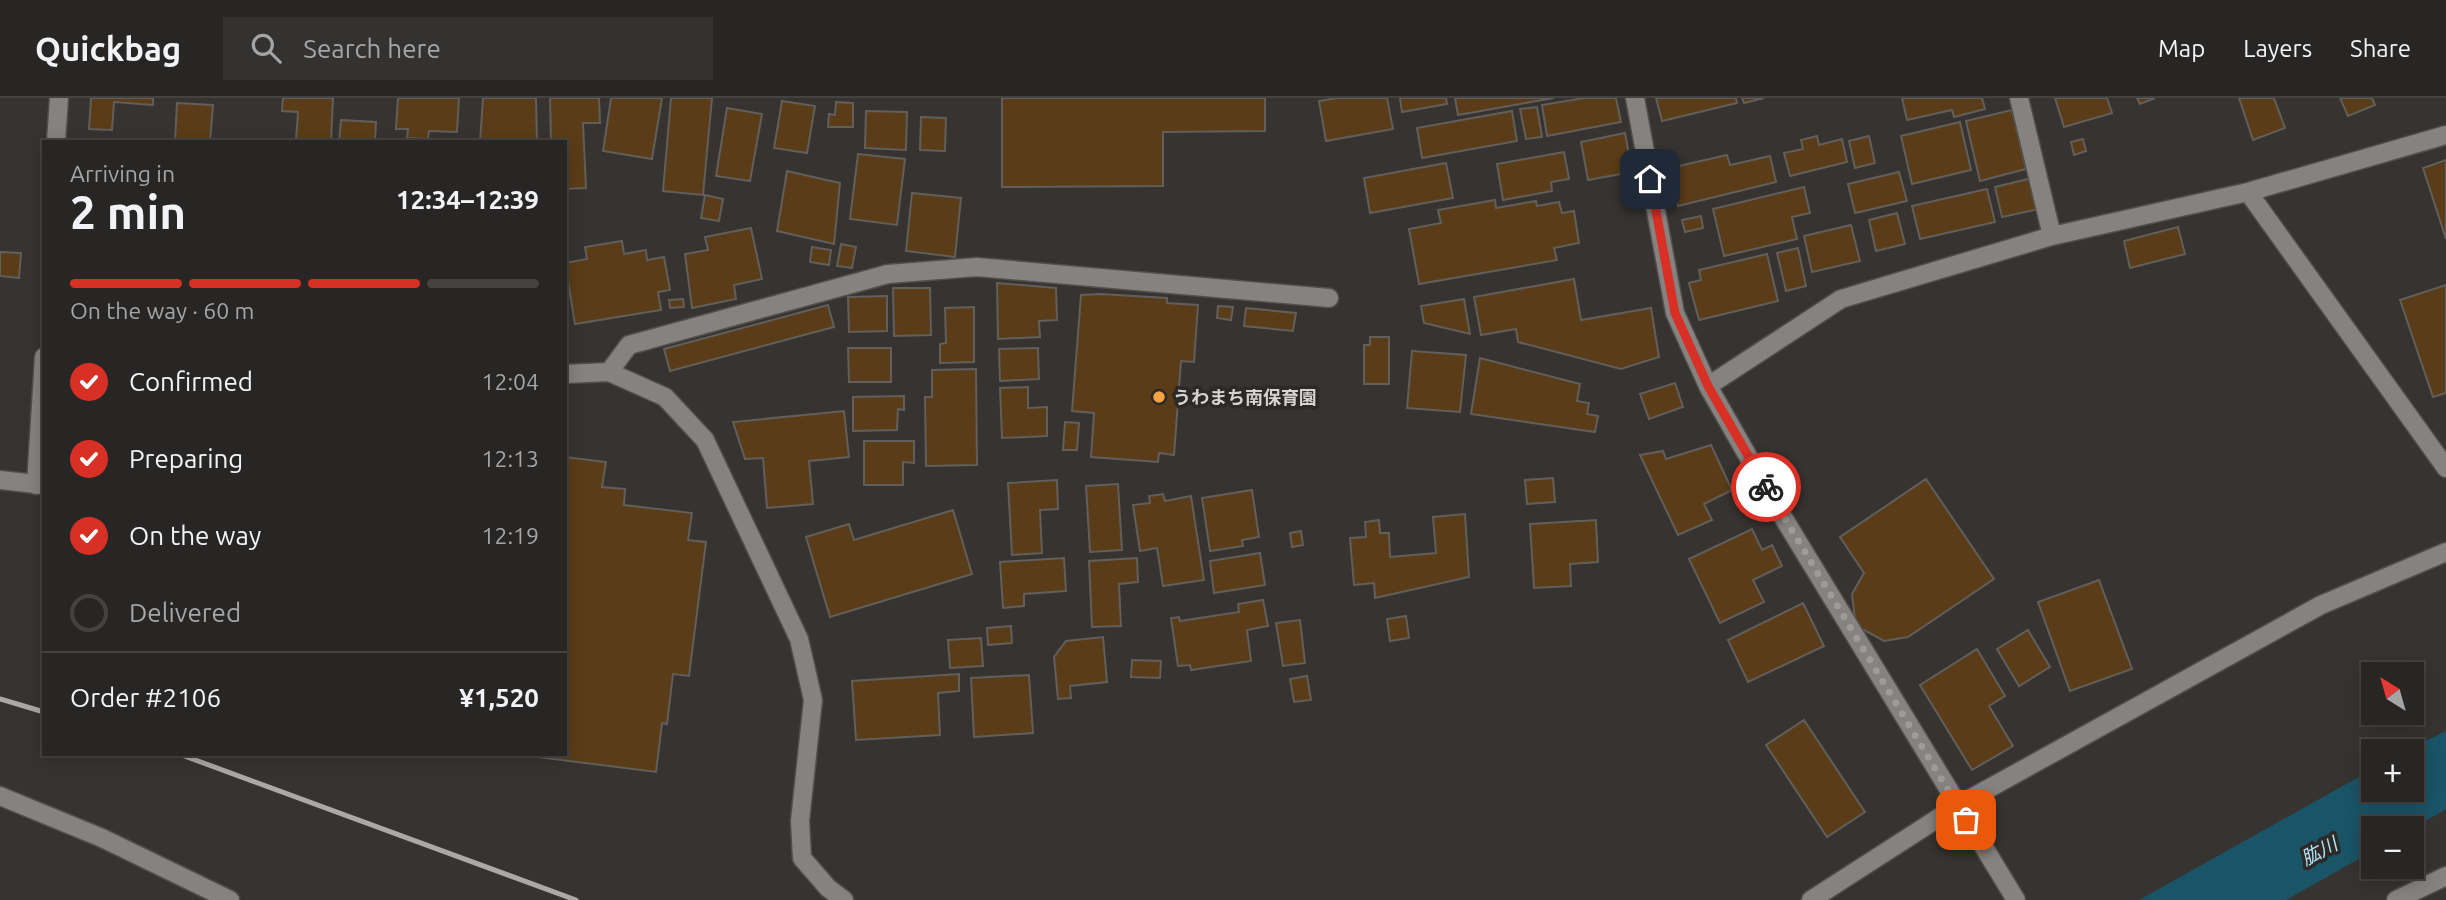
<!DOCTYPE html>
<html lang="en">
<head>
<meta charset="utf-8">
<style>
  body { margin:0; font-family:Ubuntu,"Noto Sans JP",sans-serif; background:#343231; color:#f1f3f6; height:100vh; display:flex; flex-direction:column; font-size:26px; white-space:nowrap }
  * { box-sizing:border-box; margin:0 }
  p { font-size:23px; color:#a5a5a6 }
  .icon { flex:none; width:38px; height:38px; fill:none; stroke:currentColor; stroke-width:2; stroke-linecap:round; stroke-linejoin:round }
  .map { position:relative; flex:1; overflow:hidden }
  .details { position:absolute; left:42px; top:42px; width:525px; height:616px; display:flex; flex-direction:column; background:#282624; border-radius:0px; box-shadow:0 4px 18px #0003,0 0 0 2px #444341 }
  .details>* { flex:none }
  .needle { width:46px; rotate:323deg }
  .controls { position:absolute; left:2361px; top:564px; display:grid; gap:14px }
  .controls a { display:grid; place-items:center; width:63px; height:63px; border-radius:0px; background:#282624; box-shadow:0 4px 18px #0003,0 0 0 2px #444341; font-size:35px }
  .pin { position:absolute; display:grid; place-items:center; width:60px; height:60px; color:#fff; margin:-30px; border-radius:14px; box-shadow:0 4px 10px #0006 }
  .courier { position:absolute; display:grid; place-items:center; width:70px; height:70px; margin:-35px; border:5px solid #d93025; border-radius:50%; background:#fff; color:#222; box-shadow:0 2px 9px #0007 }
  .head em { font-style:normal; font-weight:700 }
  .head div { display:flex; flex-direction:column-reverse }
  .head { display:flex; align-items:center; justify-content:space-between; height:119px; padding:0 28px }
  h1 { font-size:46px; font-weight:700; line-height:52px }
  .bar { display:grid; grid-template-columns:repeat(4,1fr); gap:10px 7px; align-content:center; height:84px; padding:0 28px }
  .bar i { height:9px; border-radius:5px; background:#444341 }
  .bar .current { background:#d93025 }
  .bar p { grid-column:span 4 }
  .line { display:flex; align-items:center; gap:18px; padding:0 28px; border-top:2px solid #444341 }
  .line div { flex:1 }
  ol { padding:0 28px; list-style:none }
  li { display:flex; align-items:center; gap:21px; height:77px }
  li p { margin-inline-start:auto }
  li .icon { padding:7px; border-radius:50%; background:#d93025; color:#fff; stroke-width:4 }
  li:last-child { color:#a5a5a6 }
  li i { width:38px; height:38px; border:4px solid #444341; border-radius:50% }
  header { display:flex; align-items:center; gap:42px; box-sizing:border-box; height:98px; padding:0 35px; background:#282624; border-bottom:2px solid #444341 }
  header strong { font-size:33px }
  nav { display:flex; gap:38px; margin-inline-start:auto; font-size:24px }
  .search { width:490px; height:63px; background:#343231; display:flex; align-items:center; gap:18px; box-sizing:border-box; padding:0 24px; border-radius:0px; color:#a5a5a6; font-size:26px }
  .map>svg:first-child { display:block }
</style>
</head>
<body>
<header>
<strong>Quickbag</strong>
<div class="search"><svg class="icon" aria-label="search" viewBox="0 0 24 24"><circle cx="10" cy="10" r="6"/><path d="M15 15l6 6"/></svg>Search here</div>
<nav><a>Map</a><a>Layers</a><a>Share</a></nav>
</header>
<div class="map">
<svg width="2446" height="802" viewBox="0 0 2446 802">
  <rect width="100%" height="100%" fill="#363330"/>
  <!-- water -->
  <path fill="#1a5467" d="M2446,633v78l-34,20 -39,-1v23l-87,49h-147l234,-131v20h39v-38h-7z"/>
  <!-- building -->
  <path fill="#5a3d18" stroke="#615f5b" stroke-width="2" d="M91,0h62v7l-39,-3 -2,28 -23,-1z
    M283,0h50l-2,44 -35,-2 2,-28 -16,-1z
    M398,0h61l-2,34 -28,-1 -1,8 -21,-1 1,-9h-12z
    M483,0h53l1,44h-57z
    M550,0h49l1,25h-17l3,65 -21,1v-47h-14z
    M611,0h51l-10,61 -49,-8z
    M671,0h41l-9,97 -40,-4z
    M1002,0h263v33l-102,1v54l-161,1z
    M1337,0h50l6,31 -67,12 -7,-40z
    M1400,0h46l1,6 -45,8z
    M1455,0h99l-96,17z
    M1584,0h32l5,24 -74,14 -5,-31z
    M1656,0h80l1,5 -75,18z
    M1742,0h22l-20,5z
    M1902,0h80l3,11 -31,8 -2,-7 -45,10z
    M2055,0h52l5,15 -48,14z
    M2137,0h18l-15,6z
    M2239,0h35l11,30 -32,12z
    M2340,0h32l3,7 -27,11z
    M782,3l33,5 -8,47 -33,-5z
    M836,4l17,1v24h-25l1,-13 6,1z
    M177,5l36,2 -3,37 -35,-1z
    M1537,9l5,30 -16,2 -6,-30z
    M727,10l35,6 -12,67 -34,-5z
    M2012,12l14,59 -46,12 -14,-60z
    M866,13l41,1 -1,38 -41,-2z
    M1512,13l5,30 -95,17 -5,-30z
    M921,19l25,1 -1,33 -25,-1z
    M341,22l35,2 -1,20h-36z
    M1960,24l11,48 -59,14 -11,-48z
    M1625,35l7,39 -44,8 -7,-38z
    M1817,38l2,9 23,-6 5,23 -57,14 -6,-23 19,-4 -2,-9z
    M1869,38l6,27 -20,5 -6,-27z
    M2083,41l3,12 -12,4 -3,-13z
    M1564,54l5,27 -18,3 1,9 -49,9 -6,-36z
    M858,56l47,5 -8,66 -47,-6z
    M1727,57l3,10 40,-9 6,26 -98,24 -8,-38z
    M2446,62v79l-23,-71z
    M1446,65l7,35 -83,15 -6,-35z
    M787,73l53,12 -6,61 -57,-13z
    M1899,74l8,29 -52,12 -7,-29z
    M2032,80l7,31 -37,8 -7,-30z
    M1804,89l6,26 -18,4 5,22 -73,17 -11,-47z
    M1987,91l8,33 -75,17 -8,-33z
    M912,95l49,5 -6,59 -49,-6z
    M705,97l18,4 -4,22 -18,-3z
    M1495,102l1,8 40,-7 1,5 22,-4 3,11 12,-2 5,32 -25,5 3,12 -138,24 -10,-55 32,-6 -3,-13z
    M1897,115l8,31 -29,7 -7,-31z
    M1701,118l2,12 -18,4 -3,-12z
    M1851,127l9,36 -48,11 -8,-36z
    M2178,129l7,27 -55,14 -6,-27z
    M751,130l11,51 -28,6 2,14 -44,9 -7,-54 23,-4 -3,-13z
    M622,143l2,13 22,-4 1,10 17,-3 6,33 -12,2 3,18 -86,14 -10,-61 22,-4 -2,-12z
    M841,146l15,3 -4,21 -15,-2z
    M812,149l19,3 -2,15 -19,-3z
    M1798,150l8,38 -20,5 -9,-38z
    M0,154l21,1 -2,25 -19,-2z
    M1767,156l11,47 -79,19 -10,-37 12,-3 -2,-10z
    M1574,181l7,41 70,-12 8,49 -38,12 -103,-27 -2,-13 -35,6 -7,-38z
    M997,185l59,5 1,32 -18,1 1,16 -42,2z
    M2446,187v108l-13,4 -33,-97z
    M893,190h37l1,47 -37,1z
    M1100,196l67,4v5l31,2 -4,57 -13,-1 -7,94 -15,-2 -1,9 -67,-5 3,-44 -22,-2 9,-116z
    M887,198v35l-38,1 -1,-35z
    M683,201l1,8 -14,1 -1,-8z
    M1464,201l6,35 -46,-11 -3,-17z
    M828,207l6,22 -164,44 -6,-22z
    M1218,208l15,1 -2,13 -14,-2z
    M974,209v55l-34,1v-19l6,-1 -1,-35z
    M1246,210l50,5 -3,18 -49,-5z
    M1370,239h19v47h-25v-39h6z
    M848,250h43v34h-42z
    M1038,250l1,31 -39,2 -1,-32z
    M1412,253l54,4 -6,57 -53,-4z
    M1480,260l100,26 -3,17 12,2 -2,11 11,2 -3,16 -124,-18z
    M976,271l1,96 -51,1 -1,-69h7v-27z
    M1675,285l8,24 -34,12 -9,-25z
    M1028,289v21l19,-1v29l-45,2 -2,-50z
    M904,298v14l-6,-1 -1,21 -44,1v-34z
    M844,313l5,46 -40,4 4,43 -46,4 -4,-50 -18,1 -12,-37z
    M1065,324l14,1 -2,27h-14z
    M864,343h50v22l-11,-1v23h-39z
    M1711,347l21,45 -28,14 8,16 -34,15 -38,-80 23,-4 3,8z
    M565,359l41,5 -4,25 23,2 -1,16 68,8 -4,27 18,2 -17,134 -16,-2 -6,50 -5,-1 -6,49 -142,-18h51z
    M1553,380l2,24 -28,2 -2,-24z
    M1926,381l68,100 -86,58 -24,4 -22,-12 -7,-10 -3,-25 12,-21 -24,-36z
    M1057,382l1,29 -18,1 2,43 -30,2 -4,-72z
    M1118,386l4,66 -32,2 -4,-66z
    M1252,392l7,47 -17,3 1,6 -33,5 -8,-53z
    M1163,396l2,7 26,-5 13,84 -41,6 -6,-38 -17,3 -7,-46 17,-2 -1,-7z
    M953,412l19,64 -142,43 -24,-80 43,-13 5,16z
    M1465,416l4,63 -94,21 -1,-15 -20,2 -4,-47 16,-1 -1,-15 14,-2 1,13h9l1,24 46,-4 -3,-36z
    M1596,422l2,42 -28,2 1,22 -37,2 -4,-64z
    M1752,431l10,21 10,-5 10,21 -29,14 11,22 -44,21 -31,-64z
    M1301,433l2,14 -11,2 -2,-14z
    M1260,455l5,32 -51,8 -4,-32z
    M1064,460l2,33 -42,3v12l-21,2 -3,-46z
    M1137,460l1,24 -19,2 2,42 -29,1 -3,-66z
    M2099,482l33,89 -62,22 -32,-89z
    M1263,502l5,26 -21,4 4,31 -60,9 -1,-5 -12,1 -7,-48 8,-1 1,4 59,-9 -1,-8z
    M1803,505l21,43 -76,36 -20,-42z
    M1406,518l3,22 -19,3 -3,-22z
    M1300,522l5,43 -22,3 -7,-43z
    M1011,528l1,17 -24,2 -1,-17z
    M2028,532l22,37 -31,19 -22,-37z
    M1103,539l4,45 -37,4 1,12 -13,1 -4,-42 12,-16z
    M981,540l2,28 -33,2 -2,-28z
    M1977,551l28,47 -16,10 24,40 -41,24 -52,-85z
    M1132,562l29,1 -1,17 -29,-1z
    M959,576v17l-21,2 2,42 -84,5 -4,-59z
    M1029,577l4,58 -59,4 -3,-59z
    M1307,578l4,24 -17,2 -4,-23z
    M1804,622l61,92 -38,25 -61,-92z"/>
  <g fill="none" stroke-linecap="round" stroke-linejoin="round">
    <defs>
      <path id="minor" d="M1635,0l40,215 33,73 70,123 238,391
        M2019,0l33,138
        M56,44l3,-44
        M2248,94l198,276
        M609,274l20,-27 259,-71 89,-7 352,31
        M565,276l44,-2 56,25 40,43 94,199 14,61 -13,121 2,37 26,30 16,12
        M1708,288l133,-87 211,-63 196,-44 198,-57
        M0,382l44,5
        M36,387l8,-128
        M0,698l102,42 128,62
        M1811,802l146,-94 364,-201 125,-53
        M2396,802l50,-24"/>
    </defs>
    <!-- minor casing -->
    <use href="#minor" stroke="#514f4c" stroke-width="21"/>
    <!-- minor -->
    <use href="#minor" stroke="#85827f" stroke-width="18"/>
    <!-- rail -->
    <path stroke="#aba9a7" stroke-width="5" d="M0,601l44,13
      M179,656l397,146"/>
  </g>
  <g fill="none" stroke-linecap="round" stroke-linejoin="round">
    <!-- done -->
    <path stroke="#9d9c99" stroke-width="7" stroke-dasharray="0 12.6" d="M1766,389l200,333"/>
    <!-- route -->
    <path stroke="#d93025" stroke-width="9" d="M1650,81l25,134 33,73 58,101"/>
  </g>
  <!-- markers -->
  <circle fill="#f4a344" stroke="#2c2926" stroke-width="2.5" cx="1159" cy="299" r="7"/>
  <g text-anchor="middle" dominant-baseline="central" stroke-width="7" stroke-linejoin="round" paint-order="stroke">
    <!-- poi labels -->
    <g font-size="18" font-weight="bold" fill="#d5d4d2" stroke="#2c2926" text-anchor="start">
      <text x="1173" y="299">うわまち南保育園</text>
    </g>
    <!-- water labels -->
    <g font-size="19" font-style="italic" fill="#b2e2f6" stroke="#2c2926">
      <text transform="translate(2319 753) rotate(-28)">肱川</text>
    </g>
  </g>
</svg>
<div class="controls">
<a><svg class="needle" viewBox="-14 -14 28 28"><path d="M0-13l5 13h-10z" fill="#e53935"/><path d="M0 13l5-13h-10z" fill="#a5a5a6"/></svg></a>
<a>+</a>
<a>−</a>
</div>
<div class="pin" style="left:1966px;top:722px;background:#ea580c"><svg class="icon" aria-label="bag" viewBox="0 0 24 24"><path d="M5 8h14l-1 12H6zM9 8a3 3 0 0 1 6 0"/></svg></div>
<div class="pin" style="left:1650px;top:81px;background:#1f2937"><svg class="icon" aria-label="home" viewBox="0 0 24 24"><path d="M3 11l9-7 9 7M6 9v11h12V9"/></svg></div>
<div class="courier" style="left:1766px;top:389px"><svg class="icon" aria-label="bike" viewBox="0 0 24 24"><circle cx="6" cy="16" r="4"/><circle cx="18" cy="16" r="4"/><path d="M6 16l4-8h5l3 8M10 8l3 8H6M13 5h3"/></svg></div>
<section class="details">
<div class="head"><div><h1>2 min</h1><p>Arriving in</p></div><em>12:34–12:39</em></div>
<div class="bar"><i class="current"></i><i class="current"></i><i class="current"></i><i></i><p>On the way · 60 m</p></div>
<ol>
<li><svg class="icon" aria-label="check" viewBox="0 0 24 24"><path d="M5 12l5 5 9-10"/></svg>Confirmed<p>12:04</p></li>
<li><svg class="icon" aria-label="check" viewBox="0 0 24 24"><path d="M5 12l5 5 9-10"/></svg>Preparing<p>12:13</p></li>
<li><svg class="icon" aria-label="check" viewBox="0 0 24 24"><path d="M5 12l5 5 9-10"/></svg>On the way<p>12:19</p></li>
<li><i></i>Delivered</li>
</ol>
<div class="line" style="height:91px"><div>Order #2106</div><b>¥1,520</b></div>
</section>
</div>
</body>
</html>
